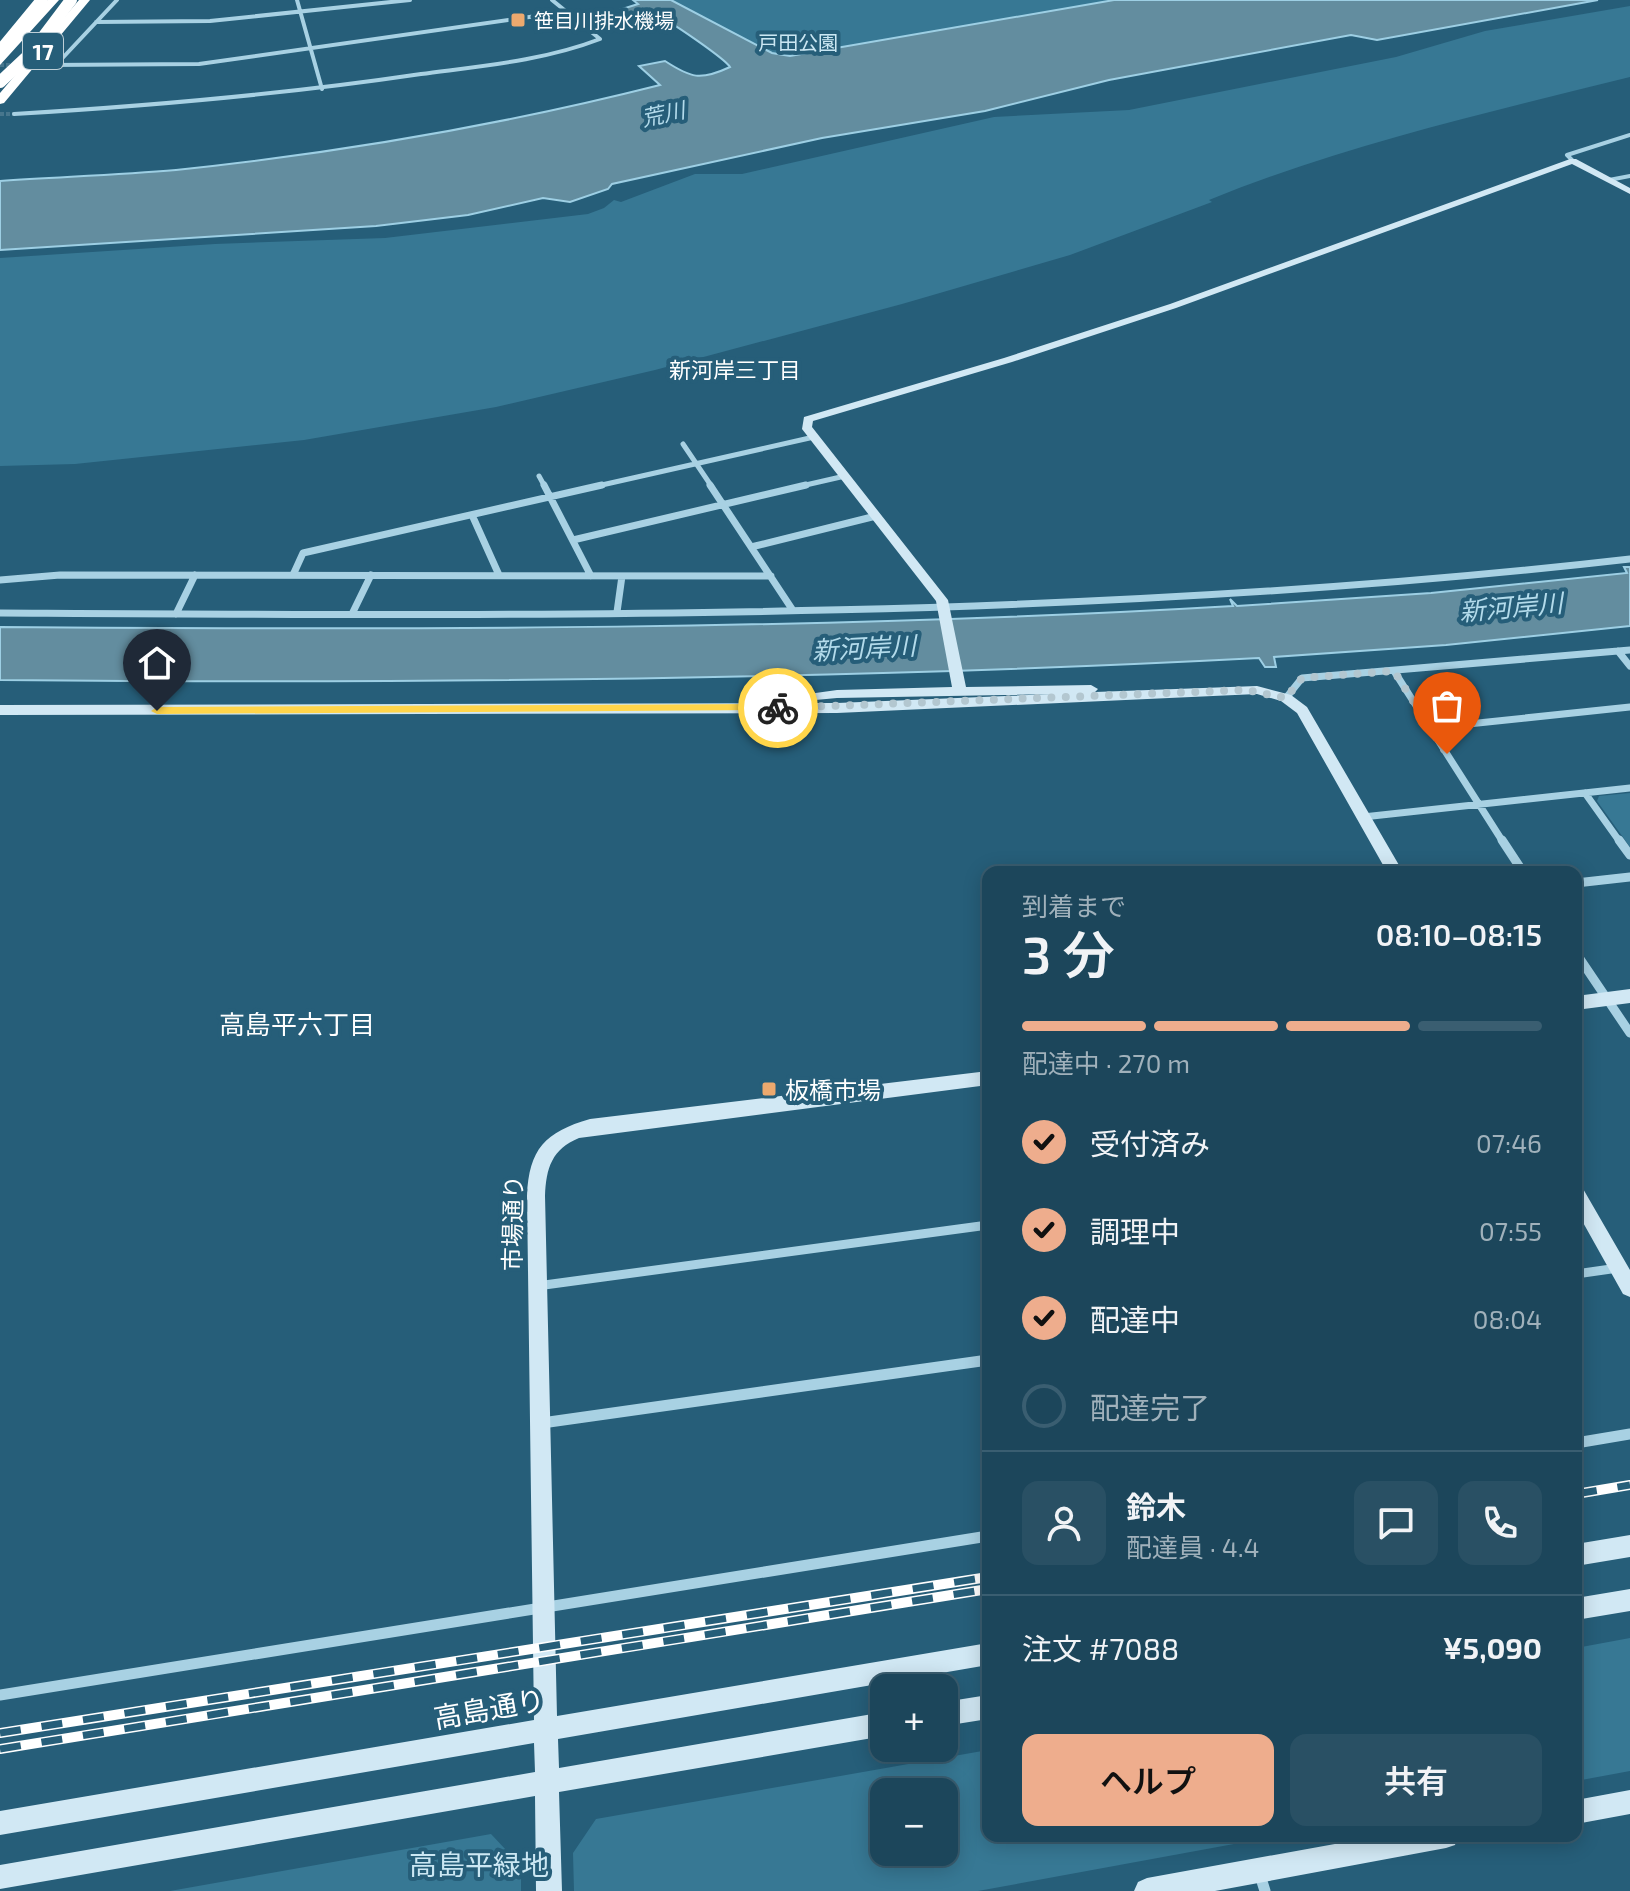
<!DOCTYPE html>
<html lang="ja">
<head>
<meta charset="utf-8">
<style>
  body { margin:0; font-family:"Exo 2","Noto Sans JP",sans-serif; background:#295064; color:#f1f3f6; height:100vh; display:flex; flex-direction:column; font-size:30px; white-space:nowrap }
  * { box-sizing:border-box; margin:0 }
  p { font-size:26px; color:#a0b1bb }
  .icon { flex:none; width:44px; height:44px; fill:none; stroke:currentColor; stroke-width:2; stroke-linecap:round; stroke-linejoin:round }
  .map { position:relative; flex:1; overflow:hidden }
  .side { position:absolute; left:982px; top:866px; width:600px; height:976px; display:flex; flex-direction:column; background:#1c465b; border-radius:16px; box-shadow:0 4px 20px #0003,0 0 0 2px #3a5e71 }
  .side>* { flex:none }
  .buttons { position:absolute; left:870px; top:1674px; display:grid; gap:16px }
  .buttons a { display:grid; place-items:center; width:88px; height:88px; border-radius:16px; background:#1c465b; box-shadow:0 4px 20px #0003,0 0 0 2px #3a5e71; font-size:40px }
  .pin { position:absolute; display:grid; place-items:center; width:68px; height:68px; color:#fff; margin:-82px -34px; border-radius:50% 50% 50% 0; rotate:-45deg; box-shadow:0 0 8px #0007 }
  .pin .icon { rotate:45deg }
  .courier { position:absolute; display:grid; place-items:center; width:80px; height:80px; margin:-40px; border:6px solid #ffd54a; border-radius:50%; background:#fff; color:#222; box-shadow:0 2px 10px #0007 }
  .headline em { font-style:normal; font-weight:600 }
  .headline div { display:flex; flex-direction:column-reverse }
  .headline { display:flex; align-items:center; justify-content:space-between; height:136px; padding:0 40px }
  h1 { font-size:52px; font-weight:600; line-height:60px }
  .bar { display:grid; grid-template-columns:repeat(4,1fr); gap:12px 8px; align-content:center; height:96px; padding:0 40px }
  .bar i { height:10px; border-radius:6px; background:#3a5e71 }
  .bar .current { background:#eead8d }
  .bar p { grid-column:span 4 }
  .line { display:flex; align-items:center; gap:20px; padding:0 40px; border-top:2px solid #3a5e71 }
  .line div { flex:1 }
  .round { display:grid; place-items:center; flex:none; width:84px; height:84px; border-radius:16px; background:#295064 }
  ol { padding:0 40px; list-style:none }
  li { display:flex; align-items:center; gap:24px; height:88px }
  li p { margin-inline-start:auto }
  li .icon { padding:8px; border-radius:50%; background:#eead8d; color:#111; stroke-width:4 }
  li:last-child { color:#a0b1bb }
  li i { width:44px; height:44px; border:4px solid #3a5e71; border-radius:50% }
  .cta { display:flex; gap:16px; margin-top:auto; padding:16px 40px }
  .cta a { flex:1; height:92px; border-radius:16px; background:#eead8d; color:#111; font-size:32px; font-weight:600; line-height:92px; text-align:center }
  .cta a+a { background:#295064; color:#f1f3f6 }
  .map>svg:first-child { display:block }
</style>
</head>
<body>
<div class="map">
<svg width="1630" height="1891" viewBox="0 0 1630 1891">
  <rect width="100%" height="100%" fill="#265e79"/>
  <!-- green -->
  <path fill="#377894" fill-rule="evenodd" d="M671,0h635l-520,86z
    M1630,6v71c-141,35 -286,68 -421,123l3,2 -142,53 -168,49 -247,66 -159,37 -192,33 -229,24 -75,2v-208l215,-14 170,-6 203,-24 16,-6 10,-8 7,2 74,-28h47l252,-57 135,-7 267,-53 89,-26z
    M1630,793v54l-33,-46 2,-5z
    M1630,1638v133l-54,10v-133z
    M988,1750v86h290l-300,55h-404l-1,-38 23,-34zM884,1792h60v60h-60z
    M491,1834l30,32v25h-351z"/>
  <!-- water -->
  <path fill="#638d9f" stroke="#9dcfe4" stroke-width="2" d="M633,0h38l101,53 18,3 324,-56h484l-221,40 -26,-5 -242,45 -124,31 -163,27 -210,46 -4,5 -38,13 -27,-4 -75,17 -92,11 -376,24v-69c58,-4 117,-6 176,-11 162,-17 326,-45 484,-85l-21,-19 26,-5c26,17 35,20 65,6 -5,-8 -62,-48 -73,-51 -18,-4 -14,7 -35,-7l16,-5z
    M1624,567h6v59l-184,19 -172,12 2,10h-11l-6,-9c-419,22 -839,26 -1259,22v-53c411,3 823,3 1233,-21l-3,-7 7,7 194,-13 196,-20z"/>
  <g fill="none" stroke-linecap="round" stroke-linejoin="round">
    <!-- street-tunnel -->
    <path stroke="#47768d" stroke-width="4" stroke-dasharray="4 2" stroke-linecap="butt" d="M0,65h48
      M0,114h14"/>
    <!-- street-far4 -->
    <path stroke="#a8d1e3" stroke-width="4" d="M297,0l25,89
      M96,22l114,-1 200,-21
      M48,65l151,-1 366,-52
      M56,65l61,-65
      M14,114c136,-8 272,-20 407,-40 60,-8 122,-13 179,-35l-48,-39
      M1573,161l-6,-6 63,-20
      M1609,180l21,-4"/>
    <!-- street-far3 -->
    <path stroke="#a8d1e3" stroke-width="5" d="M683,444l29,43
      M539,476l6,11
      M593,487l221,-50
      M797,487l48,-11"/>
    <!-- street-far2 -->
    <path stroke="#a8d1e3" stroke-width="7" d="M544,485l47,91
      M710,485l82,124
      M472,515l27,60
      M573,540l233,-55
      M751,547l125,-31
      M293,575l10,-22 299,-68
      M0,580l60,-5 711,1
      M617,612l5,-36
      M0,613c543,3 1090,8 1630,-54
      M176,614l19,-39
      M352,614l19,-39
      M1618,651l12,15
      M1394,671l109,171
      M1286,698l16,-20 328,-28
      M1430,728l200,-21
      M1585,793l35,49
      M1363,817l267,-29"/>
    <!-- street-far1 -->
    <path stroke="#a8d1e3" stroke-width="9" d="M1502,840l21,32
      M1619,840l11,15
      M1576,883l54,-6
      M1576,953l54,80
      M1576,1274l42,-6
      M537,1286l451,-61"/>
    <!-- street -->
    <path stroke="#a8d1e3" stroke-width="11" d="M542,1423l446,-63
      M1576,1443l54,-9
      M0,1695l988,-159
      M1260,1875l5,16"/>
    <!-- secondary -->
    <path fill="#d1e8f4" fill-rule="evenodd" d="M1570,159h6l54,29v6l-58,-30 -396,144 -164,54 -199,59 -1,6 136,173 18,87 125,-2 7,4 -3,3 162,-6 34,9 16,12 96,165h-16l-90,-159 -16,-12 -24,-7 -420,19 -837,2v-10l837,-2 217,-9 -217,4 -43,4v-6l43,-6 115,-3 -16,-86 -134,-172 2,-12 200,-59 166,-54z
      M1630,989v14l-54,7v-14z
      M988,1071v14l-409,53c-27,11 -33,30 -34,58l12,520 431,-73v22l-430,74 1,29 325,-56v24l-325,56 3,99h-26l-1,-95 -535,93v-24l535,-93 -1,-29 -534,92v-24l534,-91 -7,-524c2,-47 18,-64 63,-77z
      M1576,1185l6,2 48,83v27l-7,-3 -47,-84z
      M1630,1535v22l-54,9v-22z
      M1630,1589v22l-54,9v-22z
      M988,1695v24l-44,7v-24z
      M1630,1790v24l-54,10v-24z
      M1379,1836h79l-3,9 -9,3 -231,43h-81l4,-9 9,-4z"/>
    <!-- highway -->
    <path fill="#fff" fill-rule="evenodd" d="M48,0h11l-59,65v-10z
      M79,0h11l-86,103 -4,1v-11z"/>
    <defs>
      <path id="rail" d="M1576,1494l54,-9
        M0,1733l988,-156
        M0,1749l988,-160"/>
    </defs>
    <!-- rail casing -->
    <use href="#rail" stroke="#fff" stroke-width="10"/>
    <!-- rail -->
    <use href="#rail" stroke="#265e79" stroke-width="7" stroke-dasharray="21" stroke-linecap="butt"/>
    <!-- highway-bridge -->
    <path stroke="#fff" stroke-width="12" d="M0,51l42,-51
      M0,82l31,-29 40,-53"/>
  </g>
  <!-- route -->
  <path fill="#ffd54a" d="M778,704l4,1v5l-625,4 -6,-3 6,-4z"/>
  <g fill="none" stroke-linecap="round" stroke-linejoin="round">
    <!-- done -->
    <path stroke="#b3c7d0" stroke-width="8" stroke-dasharray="0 14.4" d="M778,708l468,-18 40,8 16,-20 92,-7 53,83"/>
  </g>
  <!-- markers -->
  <g fill="#eca96e" stroke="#265e79" stroke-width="3">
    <rect x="510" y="12" width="16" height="16" rx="4"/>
    <rect x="761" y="1081" width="16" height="16" rx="4"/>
  </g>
  <g text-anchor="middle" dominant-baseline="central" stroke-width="8" stroke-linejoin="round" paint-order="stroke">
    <!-- far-poi labels -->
    <g font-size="20" fill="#fff" stroke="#265e79" text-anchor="start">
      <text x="534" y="20">笹目川排水機場</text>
    </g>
    <!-- far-park labels -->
    <g font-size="20" fill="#cbe7f3" stroke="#265e79">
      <text x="798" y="42">戸田公園</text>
    </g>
    <!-- shield labels -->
    <rect fill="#265e79" stroke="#becfd7" stroke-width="2" x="23" y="33" width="40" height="36" rx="6"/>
    <g font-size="22" font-weight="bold" fill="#fff">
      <text x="43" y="51">17</text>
    </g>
    <!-- far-water labels -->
    <g font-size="22" font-style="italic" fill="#b3dbeb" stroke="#265e79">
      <text transform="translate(663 113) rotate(-12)">荒川</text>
    </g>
    <!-- far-neighbourhood labels -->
    <g font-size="22" fill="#fff" stroke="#265e79">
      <text x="735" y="369">新河岸三丁目</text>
    </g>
    <!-- poi labels -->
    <g font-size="24" fill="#fff" stroke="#265e79" text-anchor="start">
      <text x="785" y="1089">板橋市場</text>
    </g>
    <!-- street labels -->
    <g font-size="24" fill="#fff" stroke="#265e79">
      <text transform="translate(512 1223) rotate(-89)">市場通り</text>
    </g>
    <!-- water labels -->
    <g font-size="26" font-style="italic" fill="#b3dbeb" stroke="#265e79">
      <text transform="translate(1511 606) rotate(-5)">新河岸川</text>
      <text transform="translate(864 647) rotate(-3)">新河岸川</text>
    </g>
    <!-- neighbourhood labels -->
    <g font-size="26" fill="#fff" stroke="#265e79">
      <text x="297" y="1023">高島平六丁目</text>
    </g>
    <!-- near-street labels -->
    <g font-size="28" fill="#fff" stroke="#265e79">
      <text transform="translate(489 1708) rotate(-10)">高島通り</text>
    </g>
    <!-- near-park labels -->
    <g font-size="28" fill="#cbe7f3" stroke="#265e79">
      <text x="479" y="1864">高島平緑地</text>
    </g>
  </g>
</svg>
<div class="buttons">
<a>+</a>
<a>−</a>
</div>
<div class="pin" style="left:1447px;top:754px;background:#ea580c"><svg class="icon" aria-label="bag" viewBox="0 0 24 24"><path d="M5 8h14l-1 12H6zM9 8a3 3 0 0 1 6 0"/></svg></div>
<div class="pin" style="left:157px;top:711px;background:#1f2937"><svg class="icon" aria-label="home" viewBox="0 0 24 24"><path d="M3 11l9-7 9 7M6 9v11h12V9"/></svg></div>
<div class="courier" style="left:778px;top:708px"><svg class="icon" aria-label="bike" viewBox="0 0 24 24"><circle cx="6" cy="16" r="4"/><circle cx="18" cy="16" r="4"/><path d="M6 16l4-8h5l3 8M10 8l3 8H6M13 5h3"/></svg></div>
<section class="side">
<div class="headline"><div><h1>3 分</h1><p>到着まで</p></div><em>08:10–08:15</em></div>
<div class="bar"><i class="current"></i><i class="current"></i><i class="current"></i><i></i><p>配達中 · 270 m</p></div>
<ol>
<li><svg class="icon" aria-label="check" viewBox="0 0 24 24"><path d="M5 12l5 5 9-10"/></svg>受付済み<p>07:46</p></li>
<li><svg class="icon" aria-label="check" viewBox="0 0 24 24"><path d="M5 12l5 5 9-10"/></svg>調理中<p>07:55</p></li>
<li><svg class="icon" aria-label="check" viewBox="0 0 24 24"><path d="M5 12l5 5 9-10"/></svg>配達中<p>08:04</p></li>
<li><i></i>配達完了</li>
</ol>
<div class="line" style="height:144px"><a class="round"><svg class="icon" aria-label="person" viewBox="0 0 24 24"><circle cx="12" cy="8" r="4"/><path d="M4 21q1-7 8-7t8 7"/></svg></a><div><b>鈴木</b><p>配達員 · 4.4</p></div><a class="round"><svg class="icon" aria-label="chat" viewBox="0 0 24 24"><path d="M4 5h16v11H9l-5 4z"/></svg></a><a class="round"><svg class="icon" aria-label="phone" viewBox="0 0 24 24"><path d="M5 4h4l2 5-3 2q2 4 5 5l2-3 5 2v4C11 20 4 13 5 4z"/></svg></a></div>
<div class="line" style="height:104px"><div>注文 #7088</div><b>¥5,090</b></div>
<div class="cta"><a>ヘルプ</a><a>共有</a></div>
</section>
</div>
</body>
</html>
